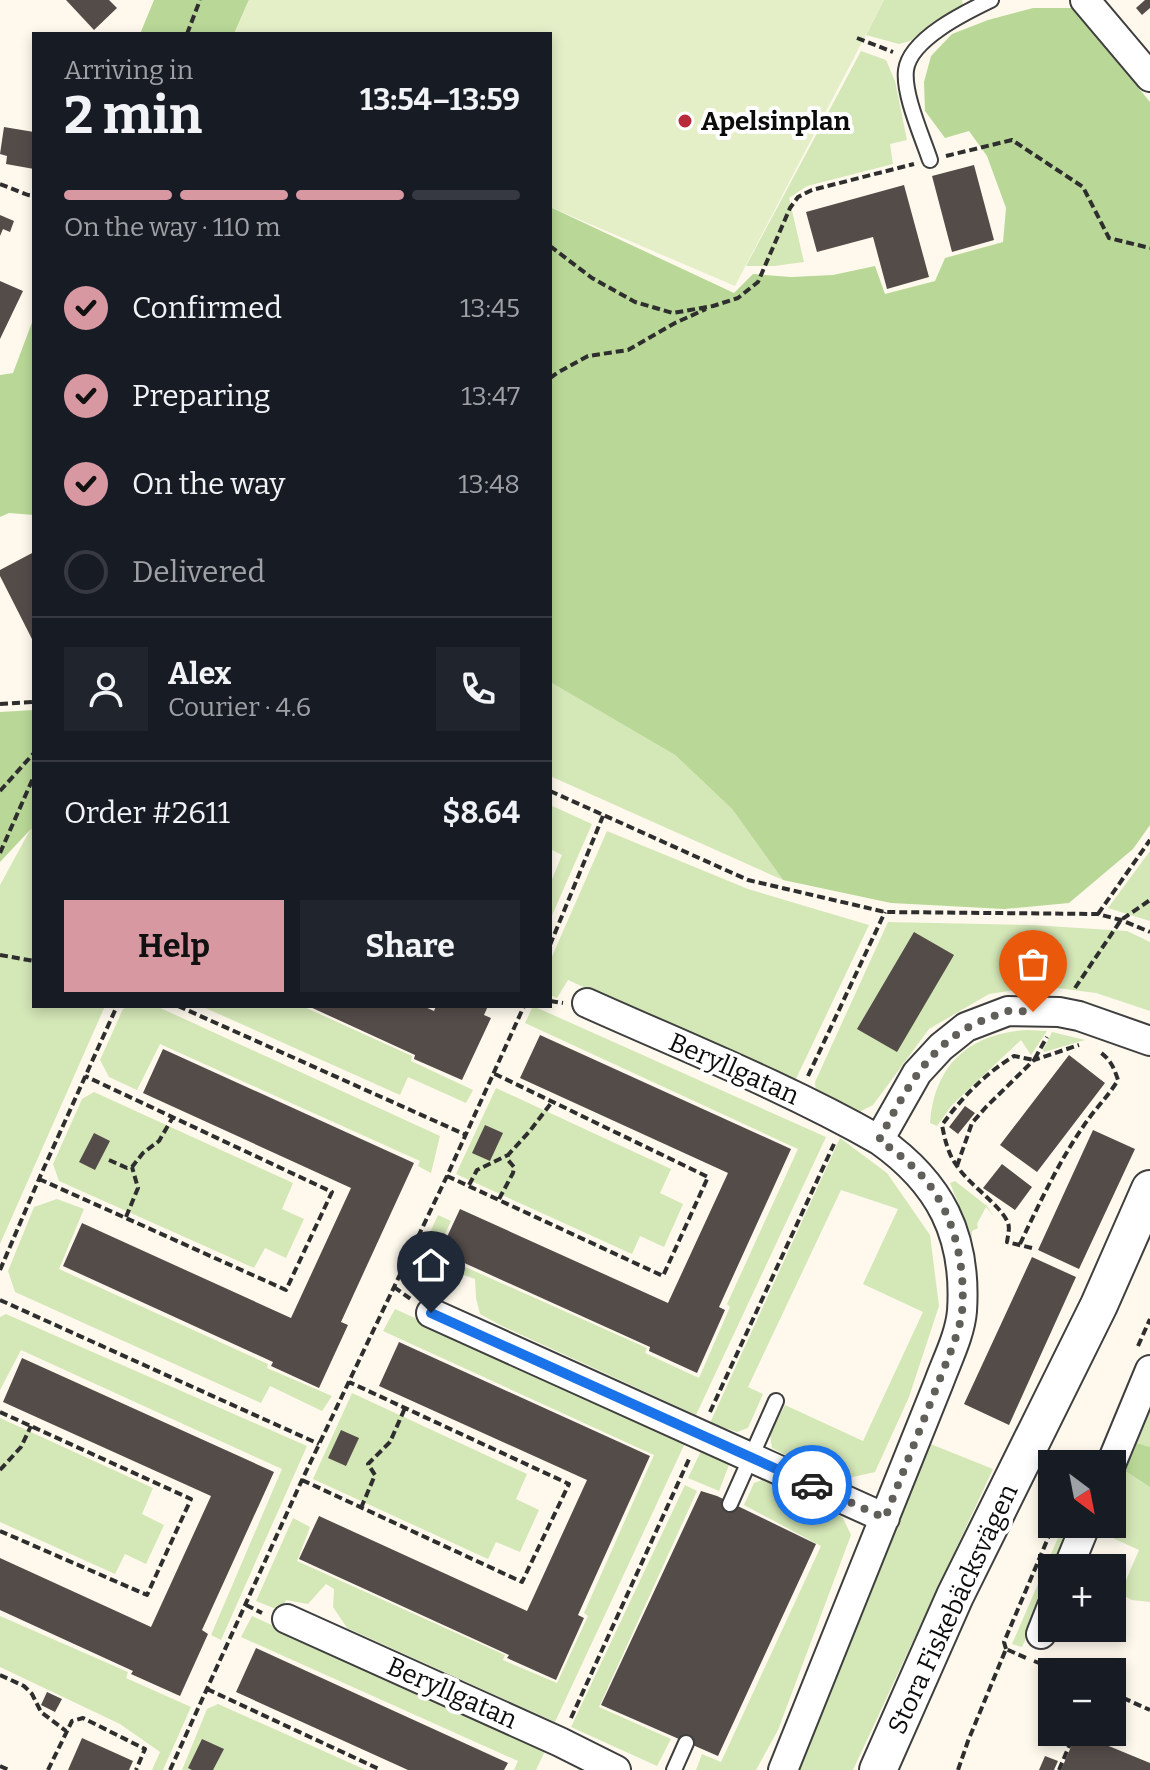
<!DOCTYPE html>
<html lang="en">
<head>
<meta charset="utf-8">
<style>
  body { margin:0; font-family:Bitter,serif; background:#20242c; color:#f1f3f6; height:100vh; display:flex; flex-direction:column; font-size:30px; white-space:nowrap }
  * { box-sizing:border-box; margin:0 }
  p { font-size:26px; color:#9ea1a6 }
  .icon { flex:none; width:44px; height:44px; fill:none; stroke:currentColor; stroke-width:2; stroke-linecap:round; stroke-linejoin:round }
  .map { position:relative; flex:1; overflow:hidden }
  .details { position:absolute; left:32px; top:32px; width:520px; height:976px; display:flex; flex-direction:column; background:#171b24; border-radius:0px; box-shadow:0 4px 12px #0003 }
  .details>* { flex:none }
  .needle { width:52px; rotate:148deg }
  .tools { position:absolute; left:1038px; top:1450px; display:grid; gap:16px }
  .tools a { display:grid; place-items:center; width:88px; height:88px; border-radius:0px; background:#171b24; box-shadow:0 4px 12px #0003; font-size:40px }
  .pin { position:absolute; display:grid; place-items:center; width:68px; height:68px; color:#fff; margin:-82px -34px; border-radius:50% 50% 50% 0; rotate:-45deg; box-shadow:0 0 8px #0007 }
  .pin .icon { rotate:45deg }
  .courier { position:absolute; display:grid; place-items:center; width:80px; height:80px; margin:-40px; border:6px solid #1a73e8; border-radius:50%; background:#fff; color:#222; box-shadow:0 2px 10px #0007 }
  .headline em { font-style:normal; font-weight:700 }
  .headline div { display:flex; flex-direction:column-reverse }
  .headline { display:flex; align-items:center; justify-content:space-between; height:136px; padding:0 32px }
  h1 { font-size:52px; font-weight:700; line-height:60px }
  .bar { display:grid; grid-template-columns:repeat(4,1fr); gap:12px 8px; align-content:center; height:96px; padding:0 32px }
  .bar i { height:10px; border-radius:6px; background:#363941 }
  .bar .on { background:#d798a2 }
  .bar p { grid-column:span 4 }
  .line { display:flex; align-items:center; gap:20px; padding:0 32px; border-top:2px solid #363941 }
  .line div { flex:1 }
  .round { display:grid; place-items:center; flex:none; width:84px; height:84px; border-radius:0px; background:#20242c }
  ol { padding:0 32px; list-style:none }
  li { display:flex; align-items:center; gap:24px; height:88px }
  li p { margin-inline-start:auto }
  li .icon { padding:8px; border-radius:50%; background:#d798a2; color:#111; stroke-width:4 }
  li:last-child { color:#9ea1a6 }
  li i { width:44px; height:44px; border:4px solid #363941; border-radius:50% }
  .primary-button { display:flex; gap:16px; margin-top:auto; padding:16px 32px }
  .primary-button a { flex:1; height:92px; border-radius:0px; background:#d798a2; color:#111; font-size:32px; font-weight:700; line-height:92px; text-align:center }
  .primary-button a+a { background:#20242c; color:#f1f3f6 }
  .map>svg:first-child { display:block }
</style>
</head>
<body>
<div class="map">
<svg width="1150" height="1770" viewBox="0 0 1150 1770">
  <rect width="100%" height="100%" fill="#fef9ec"/>
  <!-- green -->
  <path fill="#d4e7b7" d="M884,0h78l1,5 -32,19 -21,17 -11,3 -33,-9z
    M861,51l25,9 9,21 12,59 -17,4 3,20 -86,22 -18,12 15,64 -30,4h-28z
    M550,682l125,73 57,54 51,71 -233,-104z
    M550,805l42,19 -42,96v-36l12,-29 -12,-6z
    M34,828v178h71l-105,238v-359l30,-55z
    M607,831l141,58 121,36 -75,158 -226,-103 -11,18 -7,-3v-34z
    M1150,851v70l-42,-13z
    M888,922l143,3 96,6 23,11v69l-54,-18 -54,-7 -53,8 -60,35 -56,76 -18,9 -39,-19 -1,-13z
    M128,1006h28l284,130 -9,37 -13,-7 2,-5 -260,-117 -23,46 -28,-13 -9,-17 23,-51z
    M201,1006h101l110,50 -1,5 62,29 -7,13 -58,-26 -8,18z
    M533,1006l293,131 -130,278 -194,-89 -22,-12 -4,-16 -1,-19 -11,-4 -10,14 -21,5 -24,-16 29,-63 13,6 -15,33 211,94 -2,5 54,25 31,-71 -3,-3 71,-155 -273,-126z
    M1026,1030l21,1 -16,24 -10,-15 -69,65 -15,21 -7,-3c4,-58 39,-89 96,-93z
    M1052,1032l33,8 -41,12 -1,-2z
    M496,1088l175,81 -11,24 23,11 -19,43 -24,-11 -8,18 -176,-80z
    M94,1092l199,91 -11,26 22,10 -18,39 -21,-10 -11,20 -195,-87 -6,-17 29,-65z
    M840,1138l47,35 43,62 9,71 -30,91 -34,75 -31,7 -36,-13 -36,-18 -2,-13 15,-30 78,36 60,-129 -60,-28 35,-75 -57,-19 -93,197 15,7 -15,34 -11,4 -27,-9z
    M955,1181l32,25 7,11 -8,-10 -9,17 1,4 -6,3v6l-22,-54z
    M57,1199l27,10 -25,60 209,95 -1,4 65,28 -10,15 -52,-25 -9,17 -246,-111 -7,-21 26,-64z
    M395,1309l291,132 -131,281 -208,-94 -14,-21 1,-18 -8,-5 -18,20 -22,-4 -5,11 -25,-10 37,-83 17,9 -13,34 208,94 -2,5 54,23 31,-67 -4,-3 70,-158 -271,-124z
    M6,1314l301,132 -86,194 -10,-5 71,-166 -261,-119 -21,40v-73z
    M352,1393l175,81 -11,25 23,11 -19,42 -24,-10 -8,17 -175,-80z
    M1150,1407v40l-13,-4z
    M0,1418l153,70 -11,26 22,11 -18,39 -21,-10 -10,20 -115,-52z
    M928,1443l65,26 -140,301h-55z
    M702,1449l27,16 -10,26 -31,-13z
    M1125,1471l25,16v115l-18,-2 -12,-6 19,-44 -44,-20 3,-6h14v-27z
    M765,1479l38,15 40,24 8,17 -73,195 -22,40h-60l6,-16 19,8 100,-216 -77,-41 10,-22z
    M685,1485l12,6 -98,216 72,32 -14,27 -86,-39z
    M1064,1524h12l-18,44h-6v15l-30,64 -10,-3z
    M0,1616l128,56 -2,6 65,29 -28,63h-11l8,-18 -40,-28 -120,-57z
    M252,1616l294,133 -10,21h-22l4,-9 -277,-124z
    M218,1704l148,66h-184l25,-61z"/>
  <!-- forest -->
  <path fill="#b9d897" d="M154,0h95l-15,34h-94z
    M1033,8h40l77,94v723l-17,24 -64,54 -65,6 -113,-6 -108,-23 -51,-71 -57,-54 -125,-73v-475l184,86 19,-19 38,3 42,-2 42,-9 10,28 50,-13 10,-23 58,-16 3,-34 -19,-52 -18,-25 -24,7 -20,-27 -1,-29 7,-26 21,-22 36,-14z
    M34,317v198l-25,-2 -9,4v-142l13,-2z
    M34,710v118l-4,2 -30,32v-150z
    M1137,1443l13,4v40l-25,-16z"/>
  <!-- pitch -->
  <path fill="#e4efc8" d="M249,0h635l-149,286 -185,-79v-173h-316z"/>
  <!-- building -->
  <path fill="#544c49" d="M66,0h43l8,8 -23,22z
    M1145,0h5v8l-8,7 -6,-7z
    M4,127l30,5v37l-28,-5 1,-8 -7,-2z
    M974,165l20,75 -42,12 -20,-76z
    M904,185l25,92 -42,12 -14,-52 -56,15 -11,-40z
    M0,215l14,6 -4,11 -7,-3 -3,7z
    M0,281l23,10 -23,48z
    M34,552v91l-34,-67v-6z
    M914,932l40,23 -57,97 -40,-23z
    M308,1006h115l11,5 2,-5h52l-4,9 7,3 -29,62 -48,-21 1,-4z
    M540,1035l251,114 -72,158 6,3 -28,63 -48,-22 1,-4 -210,-95 20,-43 208,94 60,-130 -208,-95z
    M163,1049l251,114 -73,159 7,3 -29,63 -48,-22 2,-4 -210,-96 19,-43 209,95 60,-130 -208,-95z
    M1069,1055l36,28 -68,89 -37,-27z
    M965,1106l10,7 -17,21 -9,-7z
    M485,1125l18,8 -13,28 -18,-8z
    M1093,1130l42,19 -56,120 -41,-19z
    M94,1133l16,8 -15,29 -16,-8z
    M1002,1164l30,23 -17,23 -32,-22z
    M1032,1257l44,20 -67,148 -45,-21z
    M399,1342l251,114 -72,159 6,3 -28,62 -49,-22 2,-3 -210,-96 20,-43 208,95 60,-131 -208,-94z
    M22,1358l252,114 -72,158 6,4 -28,62 -49,-22 2,-3 -133,-61v-52l151,69 60,-131 -208,-94z
    M341,1430l18,8 -13,28 -18,-8z
    M701,1491l16,5 99,48 -98,212 -117,-51z
    M256,1648l252,115 -4,7h-96l-172,-78z
    M47,1692l15,7 -7,13 -14,-7z
    M1077,1733l73,30v7h-89z
    M82,1738l51,23 -4,9h-61z
    M202,1739l22,10 -11,21h-21l-4,-2z
    M1045,1756l13,5 -4,9h-15z"/>
  <g fill="none" stroke-linecap="round" stroke-linejoin="round">
    <defs>
      <path id="service" d="M930,160c-8,-24 -27,-66 -24,-90 4,-31 60,-58 85,-70
        M730,1504l46,-103
        M674,1770l12,-27"/>
      <path id="minor" d="M1085,0l65,77
        M587,1003c98,44 199,84 292,137
        M431,1313l454,205
        M1111,1464l39,-94
        M1068,1568l18,-44
        M287,1619l273,123 56,28
        M1041,1634l11,-28
        M783,1770l156,-388c8,-22 21,-47 23,-71 5,-76 -22,-128 -83,-171l38,-67 24,-26 25,-20 42,-16 51,1 20,4 71,25"/>
      <path id="tertiary" d="M878,1770l77,-174 144,-291 51,-116"/>
    </defs>
    <!-- service casing -->
    <use href="#service" stroke="#3f3f3f" stroke-width="18"/>
    <!-- minor casing -->
    <use href="#minor" stroke="#3f3f3f" stroke-width="32"/>
    <!-- tertiary casing -->
    <use href="#tertiary" stroke="#3f3f3f" stroke-width="40"/>
    <!-- path -->
    <path stroke="#2e2e2e" stroke-width="4" stroke-dasharray="8 4" stroke-linecap="butt" d="M187,34l13,-34
      M857,38l36,14
      M946,156l66,-16 71,47 26,51 41,10
      M0,184l28,11 6,1
      M550,246l42,32 43,24 38,11 40,-7 25,-8 20,-16 32,-74 8,-11 14,-7 102,-26
      M550,378l7,-5 31,-17 40,-6 47,-27 31,-14
      M0,704l34,-2
      M0,791l34,-38
      M550,791l198,89 137,32 213,2 23,6 29,12
      M0,853l34,-77
      M1098,914l52,-74
      M550,945l53,-129
      M0,955l34,6
      M1075,988l46,-68 29,-20
      M550,1001l13,2
      M178,1006l286,128
      M808,1076l77,-164
      M109,1160l18,8 5,-1 11,-14 16,-12 14,-24
      M957,1166l15,-43 14,-16 48,-47 45,-15
      M447,1176l216,100 45,-99 -215,-104
      M39,1179l247,111 46,-98 -247,-116
      M469,1185l8,-15 31,-15
      M499,1199l14,-26 1,-6 -6,-7v-5l21,-23 23,-30
      M126,1217l12,-29 -6,-21
      M1020,1244c20,-42 40,-85 67,-123 10,-14 22,-26 31,-41 -4,-12 -7,-20 -18,-28
      M1032,1248l-25,-6c1,-7 3,-14 1,-19 -7,-18 -39,-38 -51,-57 -9,-12 -12,-26 -15,-41 20,-28 43,-51 72,-69l20,4 13,-23
      M0,1270l39,-91 78,-173
      M394,1287l18,13
      M0,1300l319,144
      M1138,1346l12,-27
      M0,1412l191,87 -44,96 -147,-64
      M710,1412l124,-268
      M0,1470l21,-23 10,-21
      M302,1480l220,102 47,-98 -220,-102
      M361,1508l14,-33 -7,-11 22,-22 15,-34
      M246,1605l16,8
      M1006,1649l-2,-7 50,-118
      M1034,1661l27,11
      M0,1675l24,11 8,8 9,18 25,19
      M207,1689l174,81
      M1112,1693l38,17
      M571,1718l119,-261
      M0,1766l9,4
      M48,1770l24,-49 11,-3 62,31 -9,21
      M170,1770l132,-290 145,-304 77,-170
      M958,1770l10,-29 38,-92 20,9 1,-2
      M1059,1770l16,-38"/>
    <!-- service -->
    <use href="#service" stroke="#fff" stroke-width="14"/>
    <!-- minor -->
    <use href="#minor" stroke="#fff" stroke-width="28"/>
    <!-- tertiary -->
    <use href="#tertiary" stroke="#fff" stroke-width="36"/>
  </g>
  <g fill="none" stroke-linecap="round" stroke-linejoin="round">
    <!-- done -->
    <path stroke="#615f5a" stroke-width="8" stroke-dasharray="0 14.4" d="M812,1485l73,33 69,-175c3,-10 7,-21 8,-31 4,-46 -8,-101 -40,-136 -13,-14 -27,-25 -43,-36 26,-49 51,-99 105,-120 8,-3 16,-7 24,-9 8,-1 17,1 25,1"/>
    <!-- route -->
    <path stroke="#1a73e8" stroke-width="10" d="M431,1313l381,172"/>
  </g>
  <!-- markers -->
  <circle fill="#b8293b" stroke="#fff" stroke-width="3" cx="685" cy="121" r="8"/>
  <g text-anchor="middle" dominant-baseline="central" stroke-width="8" stroke-linejoin="round" paint-order="stroke">
    <!-- poi labels -->
    <g font-size="26" font-weight="bold" fill="#0c0c0c" stroke="#fff" text-anchor="start">
      <text x="701" y="121">Apelsinplan</text>
    </g>
    <!-- street labels -->
    <g font-size="26" fill="#0c0c0c" stroke="#fff">
      <text transform="translate(734 1069) rotate(24)">Beryllgatan</text>
      <text transform="translate(953 1609) rotate(-65)">Stora Fiskebäcksvägen</text>
      <text transform="translate(452 1693) rotate(24)">Beryllgatan</text>
    </g>
  </g>
</svg>
<div class="tools">
<a><svg class="needle" viewBox="-14 -14 28 28"><path d="M0-13l5 13h-10z" fill="#e53935"/><path d="M0 13l5-13h-10z" fill="#9ea1a6"/></svg></a>
<a>+</a>
<a>−</a>
</div>
<div class="pin" style="left:1033px;top:1012px;background:#ea580c"><svg class="icon" aria-label="bag" viewBox="0 0 24 24"><path d="M5 8h14l-1 12H6zM9 8a3 3 0 0 1 6 0"/></svg></div>
<div class="pin" style="left:431px;top:1313px;background:#1f2937"><svg class="icon" aria-label="home" viewBox="0 0 24 24"><path d="M3 11l9-7 9 7M6 9v11h12V9"/></svg></div>
<div class="courier" style="left:812px;top:1485px"><svg class="icon" aria-label="car" viewBox="0 0 24 24"><path d="M5 17H2v-5l4-1 3-4h7l3 4 3 1v5h-3M9 17h6M6 11h13"/><circle cx="7" cy="17" r="2"/><circle cx="17" cy="17" r="2"/></svg></div>
<section class="details">
<div class="headline"><div><h1>2 min</h1><p>Arriving in</p></div><em>13:54–13:59</em></div>
<div class="bar"><i class="on"></i><i class="on"></i><i class="on"></i><i></i><p>On the way · 110 m</p></div>
<ol>
<li><svg class="icon" aria-label="check" viewBox="0 0 24 24"><path d="M5 12l5 5 9-10"/></svg>Confirmed<p>13:45</p></li>
<li><svg class="icon" aria-label="check" viewBox="0 0 24 24"><path d="M5 12l5 5 9-10"/></svg>Preparing<p>13:47</p></li>
<li><svg class="icon" aria-label="check" viewBox="0 0 24 24"><path d="M5 12l5 5 9-10"/></svg>On the way<p>13:48</p></li>
<li><i></i>Delivered</li>
</ol>
<div class="line" style="height:144px"><a class="round"><svg class="icon" aria-label="person" viewBox="0 0 24 24"><circle cx="12" cy="8" r="4"/><path d="M4 21q1-7 8-7t8 7"/></svg></a><div><b>Alex</b><p>Courier · 4.6</p></div><a class="round"><svg class="icon" aria-label="phone" viewBox="0 0 24 24"><path d="M5 4h4l2 5-3 2q2 4 5 5l2-3 5 2v4C11 20 4 13 5 4z"/></svg></a></div>
<div class="line" style="height:104px"><div>Order #2611</div><b>$8.64</b></div>
<div class="primary-button"><a>Help</a><a>Share</a></div>
</section>
</div>
</body>
</html>
